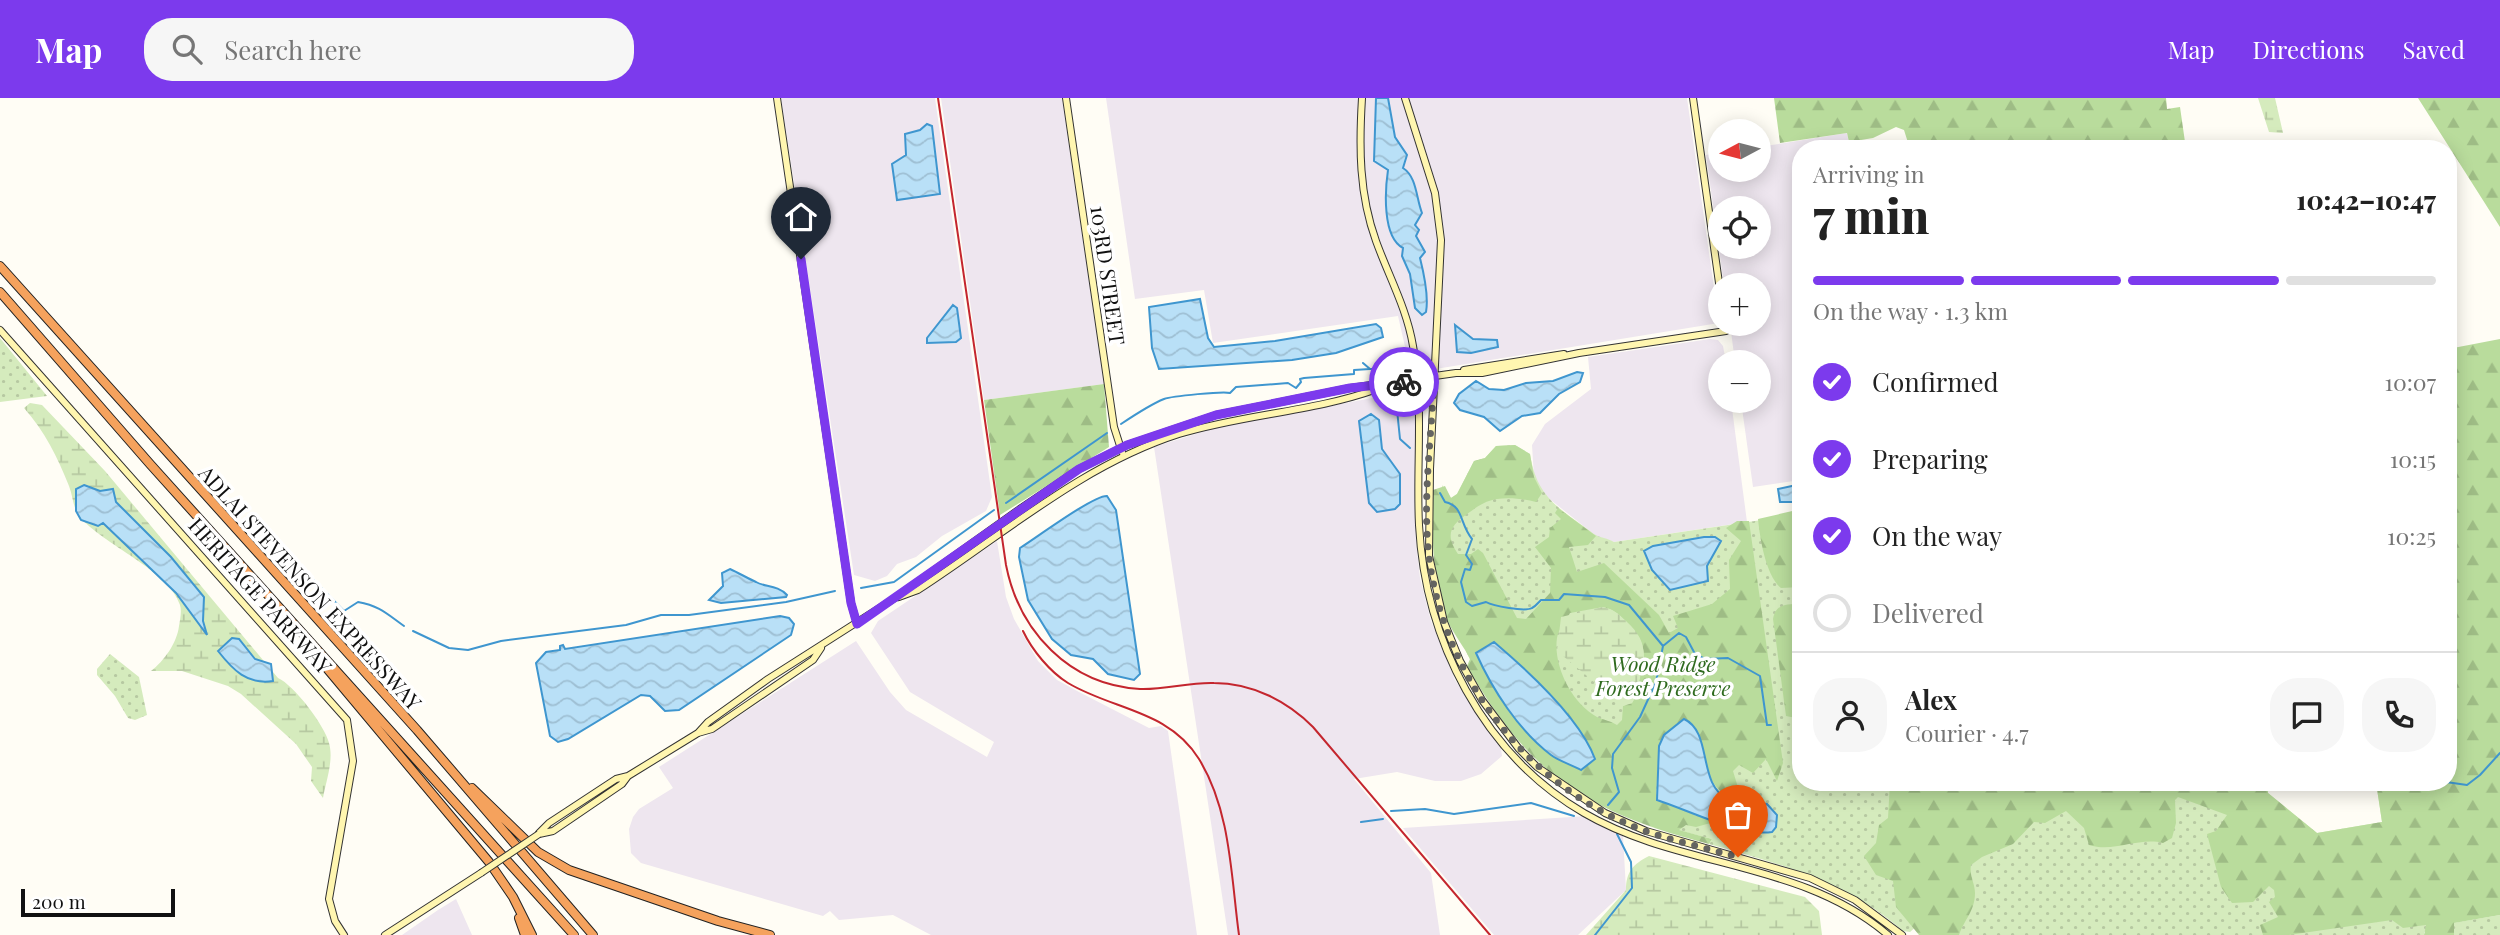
<!DOCTYPE html>
<html lang="en">
<head>
<meta charset="utf-8">
<style>
  body { margin:0; font-family:"Playfair Display",serif; background:#f6f6f6; color:#222; height:100vh; display:flex; flex-direction:column; font-size:26px; white-space:nowrap }
  * { box-sizing:border-box; margin:0 }
  p { font-size:23px; color:#767676 }
  .icon { flex:none; width:38px; height:38px; fill:none; stroke:currentColor; stroke-width:2; stroke-linecap:round; stroke-linejoin:round }
  .map { position:relative; flex:1; overflow:hidden }
  .drawer { position:absolute; left:1792px; top:42px; width:665px; height:651px; display:flex; flex-direction:column; background:#fff; border-radius:28px; box-shadow:0 4px 18px #0003 }
  .drawer>* { flex:none }
  .needle { width:46px; rotate:263deg }
  .controls { position:absolute; left:1708px; top:21px; display:grid; gap:14px }
  .controls a { display:grid; place-items:center; width:63px; height:63px; border-radius:50%; background:#fff; box-shadow:0 4px 18px #0003; font-size:35px }
  .scale { position:absolute; left:21px; bottom:18px; width:154px; box-sizing:border-box; padding-left:7px; border:4px solid #111; border-top:0; font-size:19px; line-height:24px; white-space:nowrap; color:#111; -webkit-text-stroke:5px #fff; paint-order:stroke }
  .pin { position:absolute; display:grid; place-items:center; width:60px; height:60px; color:#fff; margin:-72px -30px; border-radius:50% 50% 50% 0; rotate:-45deg; box-shadow:0 0 7px #0007 }
  .pin .icon { rotate:45deg }
  .courier { position:absolute; display:grid; place-items:center; width:70px; height:70px; margin:-35px; border:5px solid #7c3aed; border-radius:50%; background:#fff; color:#222; box-shadow:0 2px 9px #0007 }
  .summary em { font-style:normal; font-weight:800 }
  .summary div { display:flex; flex-direction:column-reverse }
  .summary { display:flex; align-items:center; justify-content:space-between; height:119px; padding:0 21px }
  h1 { font-size:46px; font-weight:800; line-height:52px }
  .bar { display:grid; grid-template-columns:repeat(4,1fr); gap:10px 7px; align-content:center; height:84px; padding:0 21px }
  .bar i { height:9px; border-radius:5px; background:#e0e0e0 }
  .bar .current { background:#7c3aed }
  .bar p { grid-column:span 4 }
  .line { display:flex; align-items:center; gap:18px; padding:0 21px; border-top:2px solid #e0e0e0 }
  .line div { flex:1 }
  .round { display:grid; place-items:center; flex:none; width:74px; height:74px; border-radius:28px; background:#f6f6f6 }
  ol { padding:0 21px; list-style:none }
  li { display:flex; align-items:center; gap:21px; height:77px }
  li p { margin-inline-start:auto }
  li .icon { padding:7px; border-radius:50%; background:#7c3aed; color:#fff; stroke-width:4 }
  li:last-child { color:#767676 }
  li i { width:38px; height:38px; border:4px solid #e0e0e0; border-radius:50% }
  header { display:flex; align-items:center; gap:42px; box-sizing:border-box; height:98px; padding:0 35px; background:#7c3aed; color:#fff }
  header strong { font-size:33px }
  nav { display:flex; gap:38px; margin-inline-start:auto; font-size:24px }
  .search { width:490px; height:63px; background:#f6f6f6; display:flex; align-items:center; gap:18px; box-sizing:border-box; padding:0 24px; border-radius:28px; color:#767676; font-size:26px }
  .map>svg:first-child { display:block }
</style>
</head>
<body>
<header>
<strong>Map</strong>
<div class="search"><svg class="icon" aria-label="search" viewBox="0 0 24 24"><circle cx="10" cy="10" r="6"/><path d="M15 15l6 6"/></svg>Search here</div>
<nav><a>Map</a><a>Directions</a><a>Saved</a></nav>
</header>
<div class="map">
<svg width="2500" height="837" viewBox="0 0 2500 837">
  <defs>
    <pattern id="green-dots" width="8" height="8" patternUnits="userSpaceOnUse" patternTransform="scale(1.75)"><rect width="8" height="8" fill="#d5ebbd"/><path d="M2 2h.1M6 6h.1" fill="none" stroke="#b6c8a1" stroke-width="1.8" stroke-linecap="round"/></pattern>
    <pattern id="forest-firs" width="22" height="20" patternUnits="userSpaceOnUse" patternTransform="scale(1.75)"><rect width="22" height="20" fill="#b9dc9c"/><path d="M5 1l3.5 6h-7zM16 11l3.5 6h-7z" fill="#9ebc85"/></pattern>
    <pattern id="wetland-marsh" width="20" height="14" patternUnits="userSpaceOnUse" patternTransform="scale(1.75)"><rect width="20" height="14" fill="#d5ebbd"/><path d="M1 5h8M5 5V1M11 12h8M15 12V8" fill="none" stroke="#b6c8a1"/></pattern>
    <pattern id="water-waves" width="16" height="10" patternUnits="userSpaceOnUse" patternTransform="scale(1.75)"><rect width="16" height="10" fill="#b9e0f7"/><path d="M0 5q4-4 8 0t8 0" fill="none" stroke="#9ebfd3"/></pattern>
  </defs>
  <rect width="100%" height="100%" fill="#fffdf5"/>
  <!-- industrial -->
  <path fill="#eee6ef" fill-rule="evenodd" d="M781,0h154l57,399 -6,14 -44,25 -26,21 -19,7 -10,12 -12,5 -21,-6z
    M941,0h121l42,286 -120,16z
    M1106,0h581l32,225 -308,50 -13,-57 -185,27 -9,-53 -69,9z
    M1847,35l3,16h-49v331l-48,7 -12,-86h18v-39h-24l-5,-38h29v-39h-35l-18,-130 14,-3v18h39v-23zM1720,110h39v39h-39z
    M1710,241l8,1 5,6 3,16h-6v39h11l16,121 -133,20 -18,-6 -54,-43 -8,-16 -2,-32 13,-21 46,-35 -3,-32z
    M1404,294l11,8 1,141 4,37 11,43 24,59 46,68 1,8 -21,18 -20,7h-26l-38,-9 -43,7 77,94 9,62h-212l-74,-488 64,-20z
    M997,443l9,56 8,22 24,42 19,19 22,12 70,36 12,-2 7,5 29,204h-266l-38,-20 -54,5 -9,-9 -7,5 -182,-53 -10,-10 -2,-24 4,-12 6,-8 34,-21 -14,-21 197,-126 34,51 16,18 81,47 7,-15 -84,-50 -39,-59 7,-12z
    M1587,718l36,20 3,54 -48,45h-84l-91,-107z
    M456,801l16,36h-70l36,-25z"/>
  <!-- green -->
  <path fill="url(#green-dots)" d="M0,240l47,58 -47,6z
    M1515,347l15,9c7,45 30,54 64,80 6,4 14,4 20,8l187,-28v268h466l1,11 49,40 65,-11 -6,-40h72l3,138 -27,12v3h-496l-10,-10 -8,7 -7,-1c-57,-50 -123,-67 -194,-87l3,-5 -54,-14 -184,-157 -15,-32 -17,-151 9,13 6,-4 17,-33 11,-3 11,-12z
    M110,556l29,23 8,38 -12,5 -7,-2 -13,-22 -18,-21v-6z
    M2500,817v20h-46l-1,-12z"/>
  <!-- forest -->
  <path fill="url(#forest-firs)" fill-rule="evenodd" d="M1774,0h392l1,11 13,-2 6,42h-276l-6,-19 -8,-3 -23,11 -24,4 -2,-9 -67,10z
    M2418,0h82v129z
    M2500,241v576l-46,8v12h-30l2,-10 -23,3 -11,-8 -103,15h-26l-3,-10 18,-8 -9,-15 6,-5 -1,-7 -5,-4 -16,16 -21,1 -11,-16 -14,-53 9,-3 11,-16 -49,-18 -3,3 1,23 -4,15 -9,5c-25,-6 -49,10 -74,2l-5,-17 -18,-17 -21,12 -11,-1 -21,22 -31,13 -11,8c-2,11 4,18 4,28 0,18 -11,27 -16,42h-40l-23,-28 -3,-26 -17,-6 -12,-19 12,-13 3,-18 9,-7 2,-36h377l1,11 49,40 65,-11 -6,-40h72v-433z
    M1104,286l5,63 -109,68 -16,-115z
    M1515,347l15,9 4,23 8,16 -6,9c-13,-3 -26,-5 -39,-3 -13,2 -20,8 -30,15 -17,12 -22,21 -9,40h13l7,-5 5,4 34,65 9,1 24,-26 1,-25 -16,-21 14,-10 1,-9 11,-9 -6,-6 3,-5 38,28 -8,9 -19,2 8,25 27,-9 55,52 10,18 9,-5 -5,-12 39,-12 18,-15 -1,-29 12,-19 -15,-13 11,-7h12l34,242 -6,18 -11,-22 -13,14 -14,-8 -6,6 10,33c-43,-15 -34,-47 -53,-82l-31,24 -3,48 40,22 22,5 -22,6 -10,-2 -7,5 33,9 -3,5c-119,-31 -180,-68 -242,-178l3,-7c-6,-12 -14,-22 -20,-33 -19,-34 -18,-98 -17,-136l12,-4 6,12 6,-4 17,-33 11,-3 11,-12zM1603,509c12,3 14,6 22,14 29,27 18,42 10,76l-3,6 -9,3 -1,14 -5,5c-6,-4 -13,-5 -20,-8 -26,-14 -44,-52 -40,-79 1,-8 9,-17 13,-25z
    M1801,411v78l-20,1c-15,-12 -21,-49 -23,-69z
    M1801,505v116l-15,-3 -13,-97c3,-16 14,-14 28,-16z"/>
  <!-- wetland -->
  <path fill="url(#wetland-marsh)" d="M2258,0h17l8,35 -14,-1z
    M30,305l12,2 63,66 173,207c16,7 47,48 51,65 5,17 -3,38 -6,55l-12,-17 1,-14 -16,-23 -55,-50 -13,-8 -46,-15h-31c13,-10 26,-28 28,-45 1,-6 3,-15 1,-21 -11,-35 -77,-60 -101,-89 -6,-8 -6,-20 -10,-30 -12,-30 -24,-54 -45,-78z
    M1603,509c12,3 14,6 23,14 28,25 16,43 9,77l-3,5 -9,3 -66,-55 4,-34z
    M1649,758l156,41 14,14 3,24h-236l40,-45c0,-18 7,-26 23,-34z"/>
  <!-- water -->
  <path fill="url(#water-waves)" stroke="#3f96cf" stroke-width="2" d="M1376,0h12l7,39 12,18 -4,13c14,9 13,30 19,45l-7,12 4,5 -3,6 9,16 -5,6c4,16 9,38 6,54l-4,3 -7,-7 -5,-34 -8,-18 1,-8c-21,-11 -18,-58 -15,-78l-14,-9z
    M927,26l5,2 8,68 -43,6 -5,-36 14,-9 -1,-21 15,-4z
    M1200,201l8,39 6,9 61,-6 101,-17 5,4 2,9 -47,16 -44,7 -133,9 -7,-21 -3,-41z
    M953,207l4,3 4,30 -5,4 -29,1v-5z
    M1455,227l18,14 24,1 1,7 -27,6 -14,-1z
    M1577,274l6,1 -3,9 -21,12 -19,19 -18,3 -22,15 -16,-14 -24,-7 -6,-7 5,-9 17,-13 13,8 15,1 22,-7 27,-2z
    M1371,316l8,6 3,29 18,25v30l-5,5 -18,3 -8,-9 -10,-82z
    M1801,386v18h-21l-2,-13z
    M84,387l16,6 13,-2 3,13 55,55 33,40 -1,24 4,14 -31,-42 -73,-70 -5,3 -17,-6 -5,-9v-22z
    M1107,398l9,14 24,164 -6,6 -26,-6 -15,-15 -22,-4 -19,-16 -24,-39 -9,-43 1,-9c16,-10 74,-53 87,-52z
    M1704,439h11l6,4 -14,25 1,15 -38,9 -18,-20 -8,-19 9,-5z
    M730,471c9,4 17,9 26,13 8,5 22,3 31,13l-1,2 -65,6 -12,-3 14,-14 -1,-13z
    M780,518l9,2 5,6 -3,11 -112,75 -14,1 -15,-15 -9,-1 -73,44 -10,3 -8,-6 -14,-73 10,-11 14,-2v-4l3,-1 2,4z
    M232,540l7,1 16,20 16,5 2,17c-26,4 -40,-11 -55,-30z
    M1494,544c33,28 86,76 101,117l-14,11c-9,-5 -22,-9 -30,-15 -32,-24 -59,-66 -75,-102z
    M1684,621c29,13 13,66 44,80 13,6 25,2 39,5l10,11 -1,12 -4,5c-31,5 -84,-22 -115,-32l2,-54 5,-11z"/>
  <g fill="none" stroke-linecap="round" stroke-linejoin="round">
    <!-- stream -->
    <path stroke="#3f96cf" stroke-width="2" d="M1363,265l7,6h21
      M1396,302l4,39 10,9
      M1121,326c9,-6 33,-21 43,-25 8,-3 60,-8 66,-6l6,-6 52,-4 8,5 5,-6 -1,-3 4,-1 50,-4v-4l16,-1
      M1440,395l5,9c19,4 14,21 27,37l-6,16 6,9 -2,6 -5,-1 -4,13 5,20 6,4 14,-4c7,4 39,10 46,6 4,-2 6,-5 9,-8h18l5,-6 41,3 24,8 34,41
      M1006,405l101,-70
      M296,464l48,49 14,-9c22,4 29,12 46,24
      M861,490l33,-6 100,-72
      M413,533l36,17 19,2 33,-9 125,-16 35,-10h28l97,-13 49,-11
      M1793,624l4,1 4,22
      M2446,684l21,3 13,-10 20,-22
      M1608,707l11,-13 -7,-24 1,-14 27,-37 16,-35 7,-36 16,-13 7,4 9,17 10,5 23,-1 32,18 7,49h4
      M1391,713l34,-2 29,5 77,-11 43,13
      M1361,724l22,-3
      M1595,837l37,-47 -1,-26 -14,-28"/>
    <defs>
      <path id="secondary" d="M777,0l74,505 6,21
        M1066,0l48,329 8,25
        M1362,0c-3,49 -3,96 14,143 13,36 31,68 37,105 11,60 3,119 6,179 6,115 64,229 165,288 96,56 217,47 304,122
        M1405,0l30,95 6,47 -11,229 -1,87 15,66 16,39 22,39 37,49 18,18 68,46 41,18 164,47 45,22 47,35
        M1693,0l27,192
        M0,232l347,390 6,41 -24,138 6,22 9,14
        M1464,272l100,-16
        M899,499l19,-7c85,-55 164,-125 261,-156 65,-20 134,-22 198,-45
        M698,635l10,-11 60,-43 127,-81 122,-87 62,-42 48,-24 89,-30 134,-27 106,-15h26l97,-20 147,-22 -1,-7
        M539,735l10,-10 67,-44 12,-3
        M539,736l14,-3 69,-47 6,-8 70,-43 14,-4 101,-69 8,-12
        M385,837l96,-62"/>
      <path id="highway" d="M0,168l417,464 176,205
        M0,194l150,172 424,471
        M325,568l164,196 24,35 19,38
        M472,690l66,64 31,18 149,51 52,14
        M519,820l6,17"/>
    </defs>
    <!-- secondary casing -->
    <use href="#secondary" stroke="#333" stroke-width="8"/>
    <!-- highway casing -->
    <use href="#highway" stroke="#222" stroke-width="10"/>
    <!-- secondary -->
    <use href="#secondary" stroke="#fff6b0" stroke-width="6"/>
    <!-- highway -->
    <use href="#highway" stroke="#f5a25d" stroke-width="8"/>
    <!-- rail -->
    <path stroke="#c4262e" stroke-width="2" d="M938,0l68,467c13,66 63,120 134,124 25,1 49,-7 74,-6 38,0 73,18 99,44l177,208
      M1023,533c9,19 27,41 45,52 45,27 101,27 131,76 32,52 32,118 40,176"/>
    <defs>
      <path id="secondary-bridge" d="M481,775l58,-39"/>
    </defs>
    <!-- secondary-bridge casing -->
    <use href="#secondary-bridge" stroke="#333" stroke-width="8" stroke-linecap="butt"/>
    <!-- secondary-bridge -->
    <use href="#secondary-bridge" stroke="#fff6b0" stroke-width="6"/>
  </g>
  <g fill="none" stroke-linecap="round" stroke-linejoin="round">
    <!-- done -->
    <path stroke="#646461" stroke-width="7" stroke-dasharray="0 12.6" d="M1404,284l30,-6c-2,59 -12,122 -5,181 14,113 88,216 192,264 36,17 78,25 117,36"/>
    <!-- route -->
    <path stroke="#7c3aed" stroke-width="9" d="M801,161l50,344 6,21 222,-155 48,-24 89,-30 134,-27 54,-6"/>
  </g>
  <g text-anchor="middle" dominant-baseline="central" stroke-width="7" stroke-linejoin="round" paint-order="stroke">
    <!-- street labels -->
    <g font-size="21" fill="#111" stroke="#fff">
      <text transform="translate(1109 177) rotate(82)">103RD STREET</text>
      <text transform="translate(311 489) rotate(48)">ADLAI STEVENSON EXPRESSWAY</text>
      <text transform="translate(261 497) rotate(48)">HERITAGE PARKWAY</text>
    </g>
    <!-- park labels -->
    <g font-size="21" font-style="italic" fill="#2f6b1f" stroke="#fff">
      <text x="1663" y="565">Wood Ridge<tspan x="1663" dy="24">Forest Preserve</tspan></text>
    </g>
  </g>
</svg>
<div class="controls">
<a><svg class="needle" viewBox="-14 -14 28 28"><path d="M0-13l5 13h-10z" fill="#e53935"/><path d="M0 13l5-13h-10z" fill="#767676"/></svg></a>
<a><svg class="icon" aria-label="locate" viewBox="0 0 24 24"><circle cx="12" cy="12" r="6"/><path d="M12 2v4M12 18v4M2 12h4M18 12h4"/></svg></a>
<a>+</a>
<a>−</a>
</div>
<div class="scale">200 m</div>
<div class="pin" style="left:1738px;top:759px;background:#ea580c"><svg class="icon" aria-label="bag" viewBox="0 0 24 24"><path d="M5 8h14l-1 12H6zM9 8a3 3 0 0 1 6 0"/></svg></div>
<div class="pin" style="left:801px;top:161px;background:#1f2937"><svg class="icon" aria-label="home" viewBox="0 0 24 24"><path d="M3 11l9-7 9 7M6 9v11h12V9"/></svg></div>
<div class="courier" style="left:1404px;top:284px"><svg class="icon" aria-label="bike" viewBox="0 0 24 24"><circle cx="6" cy="16" r="4"/><circle cx="18" cy="16" r="4"/><path d="M6 16l4-8h5l3 8M10 8l3 8H6M13 5h3"/></svg></div>
<section class="drawer">
<div class="summary"><div><h1>7 min</h1><p>Arriving in</p></div><em>10:42–10:47</em></div>
<div class="bar"><i class="current"></i><i class="current"></i><i class="current"></i><i></i><p>On the way · 1.3 km</p></div>
<ol>
<li><svg class="icon" aria-label="check" viewBox="0 0 24 24"><path d="M5 12l5 5 9-10"/></svg>Confirmed<p>10:07</p></li>
<li><svg class="icon" aria-label="check" viewBox="0 0 24 24"><path d="M5 12l5 5 9-10"/></svg>Preparing<p>10:15</p></li>
<li><svg class="icon" aria-label="check" viewBox="0 0 24 24"><path d="M5 12l5 5 9-10"/></svg>On the way<p>10:25</p></li>
<li><i></i>Delivered</li>
</ol>
<div class="line" style="height:126px"><a class="round"><svg class="icon" aria-label="person" viewBox="0 0 24 24"><circle cx="12" cy="8" r="4"/><path d="M4 21q1-7 8-7t8 7"/></svg></a><div><b>Alex</b><p>Courier · 4.7</p></div><a class="round"><svg class="icon" aria-label="chat" viewBox="0 0 24 24"><path d="M4 5h16v11H9l-5 4z"/></svg></a><a class="round"><svg class="icon" aria-label="phone" viewBox="0 0 24 24"><path d="M5 4h4l2 5-3 2q2 4 5 5l2-3 5 2v4C11 20 4 13 5 4z"/></svg></a></div>
</section>
</div>
</body>
</html>
